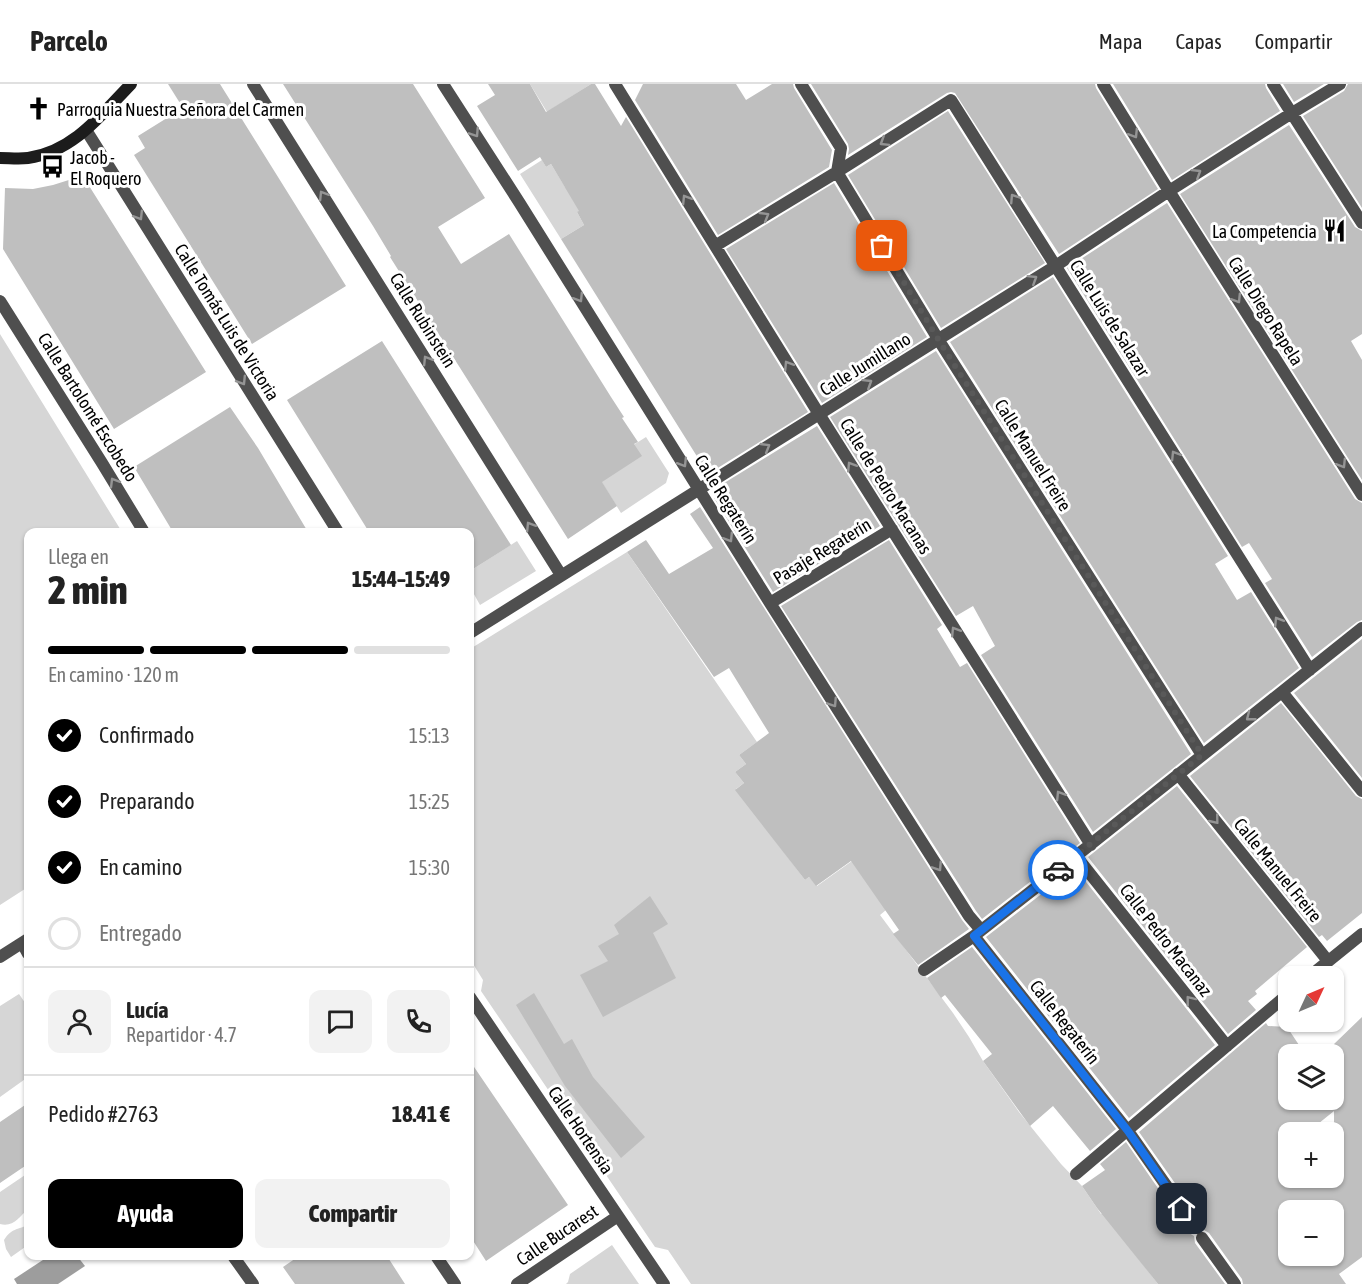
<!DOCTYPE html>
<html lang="es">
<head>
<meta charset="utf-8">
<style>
  body { margin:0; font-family:"Asap Condensed",sans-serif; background:#f2f2f2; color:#222; height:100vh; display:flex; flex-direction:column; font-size:22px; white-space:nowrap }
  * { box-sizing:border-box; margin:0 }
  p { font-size:20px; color:#767676 }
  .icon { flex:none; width:33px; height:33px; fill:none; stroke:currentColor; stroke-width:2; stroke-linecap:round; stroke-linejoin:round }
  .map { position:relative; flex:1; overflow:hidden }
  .side { position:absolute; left:24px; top:444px; width:450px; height:732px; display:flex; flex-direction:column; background:#fff; border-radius:12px; box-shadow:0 2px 4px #0004 }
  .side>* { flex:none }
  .needle { width:39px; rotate:46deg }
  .fabs { position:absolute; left:1278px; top:882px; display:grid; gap:12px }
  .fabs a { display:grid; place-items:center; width:66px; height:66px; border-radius:12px; background:#fff; box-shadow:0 2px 4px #0004; font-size:30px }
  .pin { position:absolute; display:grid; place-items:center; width:51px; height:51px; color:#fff; margin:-26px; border-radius:12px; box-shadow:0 3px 9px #0006 }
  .courier { position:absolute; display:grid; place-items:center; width:60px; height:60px; margin:-30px; border:4px solid #1a73e8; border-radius:50%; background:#fff; color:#222; box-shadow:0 2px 8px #0007 }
  .summary em { font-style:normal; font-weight:800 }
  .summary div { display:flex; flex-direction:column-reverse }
  .summary { display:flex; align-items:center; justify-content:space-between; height:102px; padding:0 24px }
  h1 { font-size:39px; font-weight:800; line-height:45px }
  .bar { display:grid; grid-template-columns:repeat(4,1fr); gap:9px 6px; align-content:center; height:72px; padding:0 24px }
  .bar i { height:8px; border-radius:4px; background:#e0e0e0 }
  .bar .active { background:#000 }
  .bar p { grid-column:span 4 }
  .line { display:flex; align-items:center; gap:15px; padding:0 24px; border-top:2px solid #e0e0e0 }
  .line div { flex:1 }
  .round { display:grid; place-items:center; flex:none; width:63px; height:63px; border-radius:12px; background:#f2f2f2 }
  ol { padding:0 24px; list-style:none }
  li { display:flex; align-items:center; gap:18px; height:66px }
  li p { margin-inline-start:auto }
  li .icon { padding:6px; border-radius:50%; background:#000; color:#fff; stroke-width:4 }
  li:last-child { color:#767676 }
  li i { width:33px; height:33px; border:3px solid #e0e0e0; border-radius:50% }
  .button { display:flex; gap:12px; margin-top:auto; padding:12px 24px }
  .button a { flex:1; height:69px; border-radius:12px; background:#000; color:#fff; font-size:24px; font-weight:800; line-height:69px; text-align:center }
  .button a+a { background:#f2f2f2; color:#222 }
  header { display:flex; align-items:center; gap:36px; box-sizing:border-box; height:84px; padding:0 30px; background:#fff; border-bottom:2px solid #e0e0e0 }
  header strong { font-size:28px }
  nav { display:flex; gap:33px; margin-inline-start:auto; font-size:21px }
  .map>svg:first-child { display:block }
</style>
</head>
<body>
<header>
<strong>Parcelo</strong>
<nav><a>Mapa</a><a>Capas</a><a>Compartir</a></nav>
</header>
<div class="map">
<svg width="1362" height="1200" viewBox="0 0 1362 1200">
  <rect width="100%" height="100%" fill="#fff"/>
  <!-- green -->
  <path fill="#d6d6d6" d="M530,0h61l-44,28z
    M542,76l4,7 5,-3 14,23 42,24 -30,1 7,13 -23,14 -41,-65z
    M0,250l122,198h-94v355l-28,18z
    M646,353l23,36 -3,10 -45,30 -27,-43z
    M517,457l19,30 -56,34 -10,-18v-16z
    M627,468l130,190 -18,13 7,9 -11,8 9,11 -8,6 69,91 4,-3 8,9 35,-25 34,49 -6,5 73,98 16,24 14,24 36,51 42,52 21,22 19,28 2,-1 55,71h-467l-23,-34 -13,-3 -174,-256 2,-11 -13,-21v-310z
    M19,910l9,13v70l-28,20v-91z
    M28,1089v36c-8,7 -15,19 -28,15v-32z
    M28,1141v20l-17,12 -5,-8 -2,-9c8,-12 13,-10 24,-15z
    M612,1161l27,39h-73l2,-2 2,-8z"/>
  <!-- water -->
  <path fill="#9d9d9d" d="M49,1172h28l8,10 -27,18h-41l-3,-5z"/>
  <!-- building -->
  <path fill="#bfbfbf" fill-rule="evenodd" d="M168,0h52l126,202 -94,58 -118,-189 11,-7 -7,-12 45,-28z
    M283,0h130l72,114 -47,29 23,37 48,-30 102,163 13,20 -2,1 16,24 -4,2 8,12 -40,26 15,24 -49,33 -178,-282 1,-1 -18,-30z
    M488,0h42l16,28 45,-28h4l26,42 5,-9 182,295 -100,62 -147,-235 23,-14 -7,-13 2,-1 -28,-47 -5,3 -6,-10 -22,14 -41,-65 18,-11z
    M643,0h93l10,16 26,-16h21l1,4 38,62 -3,17 -111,68 -83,-135z
    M811,0h284l1,4 62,101 -99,65 -104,-161 -4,-1 -4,1 -99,62 1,-6 -1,-5z
    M1113,0h152l1,4 14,23 -108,69z
    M1283,0h41l-30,18z
    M1348,0h14v124l-59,-92 41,-25z
    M948,27l97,152 -104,65 -93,-153z
    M1289,41l66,102 7,4v103l-11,7 11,19v120l-182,-286z
    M81,89l125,199 -92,57 -111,-180 2,-61 28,1 20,-4 19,-6z
    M834,99l93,154 -105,66 -96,-154z
    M1167,119l188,296 7,4v117l-5,2 -45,35 -47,-74 7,-4 -23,-36 -7,4 -175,-279z
    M1053,193l175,279 -13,8 22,36 14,-8 48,76 -95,75 -254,-401z
    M382,257l129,204 -41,26v-39h-101l-82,-132z
    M936,267l255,403 -98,78 -112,-177 14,-9 -22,-40 -17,10 -126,-199z
    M230,323l28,41 50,84h-135l-39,-65z
    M817,342l63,100 -107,66 -59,-94 6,-4 -4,-6z
    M700,423l262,413 7,9 -51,36 -25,-31 6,-4 -48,-69 -35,25 -7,-9 -4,3 -70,-90 9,-7 -9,-11 11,-8 -7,-9 30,-22 -40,-65 -15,9 -87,-125 19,-12 23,34 44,-26 -23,-34z
    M889,456l53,85 -5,4 23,38 7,-4 113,180 -98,76 -6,-8 -195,-305z
    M1362,555v139l-68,-85z
    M1281,619l75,93 6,3v114l-35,28 -5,-6 -3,2 -129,-161z
    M1177,702l130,161 -52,44 2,3 -9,7 8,9 -28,24 -140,-177z
    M1075,784l140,177 -86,73 -143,-181z
    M650,812l18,28 -15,9 23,45 -73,39 -23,-42 28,-14 -10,-15 21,-12 -5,-9z
    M972,863l144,182 -26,22 -37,-45 -23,20 -47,-65 9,-7 -47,-59 -4,3 -14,-20z
    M534,909l30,51 8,-5 21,38 52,60 -24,21 -56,-72 -49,-81z
    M1362,933v240l-23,17 7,10h-103l-1,-5 -33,-46 -5,-3 -1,-7 -64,-91 127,-109 2,3 19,1 18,27h-17v46h46v-56zM1334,1027v67h-46v-46h20zM1288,1126h46v46h-46z
    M470,977l98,144 -82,56 -16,-25z
    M28,1019v61l-28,19v-61z
    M1126,1058l63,91 5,3 1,7 30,41h-67l-61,-76 -15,-22 23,-16 -5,-6z
    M299,1172h88l18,28h-110l-12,-17z"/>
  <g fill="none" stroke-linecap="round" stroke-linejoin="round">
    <!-- street -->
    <path stroke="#4f4f4f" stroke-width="12" d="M253,0l308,491
      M443,0l76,118 251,401 199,313 12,14
      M615,0l204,330 272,431
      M801,0l40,64 -4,24
      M1103,0l66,107 193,304
      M1273,0l89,139
      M86,46l252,402
      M837,88l114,-72c121,189 239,380 359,570
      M715,162l122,-74 101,167 264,416
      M0,217l102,162 42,69
      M770,519l122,-74
      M470,549l587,-368 112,-74 123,-78 48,-29
      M1282,608l80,99
      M1178,690l150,187
      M1076,772l151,190
      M974,852l154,195 68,97
      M22,859l6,11
      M0,873l28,-18
      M924,886l50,-34 102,-80 286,-228
      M1310,892l52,-42
      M470,913l194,287
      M1076,1090l212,-180
      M1202,1154l33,46
      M233,1172l20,28
      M436,1172l19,28
      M517,1200l101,-68"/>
    <!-- secondary -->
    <path stroke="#1c1c1c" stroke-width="12" d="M0,74c9,0 19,1 28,0 45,-6 73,-43 103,-74"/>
  </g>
  <!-- one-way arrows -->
  <defs><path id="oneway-chevron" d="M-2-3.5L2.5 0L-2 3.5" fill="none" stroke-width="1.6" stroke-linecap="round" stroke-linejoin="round" transform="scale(1.5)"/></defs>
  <g stroke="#959595">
    <use href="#oneway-chevron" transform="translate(475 49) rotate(57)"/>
    <use href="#oneway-chevron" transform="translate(1134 50) rotate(58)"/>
    <use href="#oneway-chevron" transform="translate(884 58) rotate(148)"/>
    <use href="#oneway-chevron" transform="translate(1197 89) rotate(-32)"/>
    <use href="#oneway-chevron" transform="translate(323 111) rotate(-122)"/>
    <use href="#oneway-chevron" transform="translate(1014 114) rotate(-123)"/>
    <use href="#oneway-chevron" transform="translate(686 115) rotate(-122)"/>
    <use href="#oneway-chevron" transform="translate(139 132) rotate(58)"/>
    <use href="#oneway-chevron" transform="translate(765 132) rotate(-31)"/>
    <use href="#oneway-chevron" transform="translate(1033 195) rotate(-32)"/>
    <use href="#oneway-chevron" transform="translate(579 214) rotate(58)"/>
    <use href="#oneway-chevron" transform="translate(1237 215) rotate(58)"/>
    <use href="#oneway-chevron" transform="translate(427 276) rotate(-122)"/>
    <use href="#oneway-chevron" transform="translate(788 281) rotate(-122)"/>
    <use href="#oneway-chevron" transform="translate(242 297) rotate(58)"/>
    <use href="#oneway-chevron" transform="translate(868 299) rotate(-32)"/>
    <use href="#oneway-chevron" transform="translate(766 363) rotate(-31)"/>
    <use href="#oneway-chevron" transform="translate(1175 371) rotate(-122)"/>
    <use href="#oneway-chevron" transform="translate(683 379) rotate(58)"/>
    <use href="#oneway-chevron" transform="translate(1342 380) rotate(58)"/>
    <use href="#oneway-chevron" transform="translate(851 382) rotate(-122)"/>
    <use href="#oneway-chevron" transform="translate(114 398) rotate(-121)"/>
    <use href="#oneway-chevron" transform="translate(530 442) rotate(-122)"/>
    <use href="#oneway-chevron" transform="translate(729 454) rotate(58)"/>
    <use href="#oneway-chevron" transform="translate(1278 537) rotate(-122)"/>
    <use href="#oneway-chevron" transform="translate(955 547) rotate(-122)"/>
    <use href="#oneway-chevron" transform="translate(833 619) rotate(57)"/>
    <use href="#oneway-chevron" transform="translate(1250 633) rotate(142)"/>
    <use href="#oneway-chevron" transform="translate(1060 711) rotate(-122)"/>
    <use href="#oneway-chevron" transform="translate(1215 736) rotate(51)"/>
    <use href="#oneway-chevron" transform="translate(938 783) rotate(57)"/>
    <use href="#oneway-chevron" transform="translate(1190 916) rotate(-128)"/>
  </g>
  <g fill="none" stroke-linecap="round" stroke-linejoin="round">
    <!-- done -->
    <path stroke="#595959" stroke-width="6" stroke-dasharray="0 10.8" d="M882,162l56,93 264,416 -144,115"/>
    <!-- route -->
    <path stroke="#1a73e8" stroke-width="8" d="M1058,786l-84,66 154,195 54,78"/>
  </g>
  <!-- icons -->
  <defs>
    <symbol id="church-bare" viewBox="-9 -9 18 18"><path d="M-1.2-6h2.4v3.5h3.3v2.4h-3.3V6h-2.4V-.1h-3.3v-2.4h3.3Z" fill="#000" stroke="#fff" stroke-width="2.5" paint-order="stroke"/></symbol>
    <symbol id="bus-bare" viewBox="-9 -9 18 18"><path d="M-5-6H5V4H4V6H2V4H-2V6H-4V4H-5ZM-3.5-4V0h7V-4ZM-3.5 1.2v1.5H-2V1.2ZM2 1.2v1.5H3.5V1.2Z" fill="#000" stroke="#fff" stroke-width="2.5" paint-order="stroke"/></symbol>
    <symbol id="restaurant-bare" viewBox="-9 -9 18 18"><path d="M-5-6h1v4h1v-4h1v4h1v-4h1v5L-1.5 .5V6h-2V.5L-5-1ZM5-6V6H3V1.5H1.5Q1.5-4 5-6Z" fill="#000" stroke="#fff" stroke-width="2.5" paint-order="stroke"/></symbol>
  </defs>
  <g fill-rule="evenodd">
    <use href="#church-bare" x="22" y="8" width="33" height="33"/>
    <use href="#bus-bare" x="36" y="66" width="33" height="33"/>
    <use href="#restaurant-bare" x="1318" y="130" width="33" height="33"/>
  </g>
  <g text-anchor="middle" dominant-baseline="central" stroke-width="6" stroke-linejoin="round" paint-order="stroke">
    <!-- poi labels -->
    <g font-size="18" fill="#000" stroke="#fff" text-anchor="start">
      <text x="57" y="25">Parroquia Nuestra Señora del Carmen</text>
      <text x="70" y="73">Jacob -<tspan x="70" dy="21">El Roquero</tspan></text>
      <text x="1317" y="147" text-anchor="end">La Competencia</text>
    </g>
    <!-- street labels -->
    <g font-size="18" fill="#000" stroke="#fff">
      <text transform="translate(1266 227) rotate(58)">Calle Diego Rapela</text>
      <text transform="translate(1110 234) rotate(58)">Calle Luis de Salazar</text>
      <text transform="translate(423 236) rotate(58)">Calle Rubinstein</text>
      <text transform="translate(227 238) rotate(58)">Calle Tomás Luis de Victoria</text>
      <text transform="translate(865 280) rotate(-32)">Calle Jumillano</text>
      <text transform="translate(88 323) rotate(58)">Calle Bartolomé Escobedo</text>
      <text transform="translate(1033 371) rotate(58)">Calle Manuel Freire</text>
      <text transform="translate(886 402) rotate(58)">Calle de Pedro Macanas</text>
      <text transform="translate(726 415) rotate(58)">Calle Regaterín</text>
      <text transform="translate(822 467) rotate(-31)">Pasaje Regaterín</text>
      <text transform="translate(1278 786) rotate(51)">Calle Manuel Freire</text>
      <text transform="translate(1166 856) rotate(52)">Calle Pedro Macanaz</text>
      <text transform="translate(1065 938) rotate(52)">Calle Regaterín</text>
      <text transform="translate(581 1046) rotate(56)">Calle Hortensia</text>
      <text transform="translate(557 1151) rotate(-34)">Calle Bucarest</text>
    </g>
  </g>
</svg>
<div class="fabs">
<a><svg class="needle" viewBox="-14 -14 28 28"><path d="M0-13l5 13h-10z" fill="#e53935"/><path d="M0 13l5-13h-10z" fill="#767676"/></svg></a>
<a><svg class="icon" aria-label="layers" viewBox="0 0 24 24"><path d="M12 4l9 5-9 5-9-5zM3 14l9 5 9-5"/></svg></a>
<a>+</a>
<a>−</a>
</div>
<div class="pin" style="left:882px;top:162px;background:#ea580c"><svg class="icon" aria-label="bag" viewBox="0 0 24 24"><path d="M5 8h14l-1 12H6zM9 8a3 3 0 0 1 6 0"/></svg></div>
<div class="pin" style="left:1182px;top:1125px;background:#1f2937"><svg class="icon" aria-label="home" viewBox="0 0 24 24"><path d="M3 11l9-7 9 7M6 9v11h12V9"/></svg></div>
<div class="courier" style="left:1058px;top:786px"><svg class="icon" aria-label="car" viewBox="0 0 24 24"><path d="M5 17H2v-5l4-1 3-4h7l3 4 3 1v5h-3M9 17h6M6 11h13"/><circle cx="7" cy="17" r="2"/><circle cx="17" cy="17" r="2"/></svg></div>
<section class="side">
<div class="summary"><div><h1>2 min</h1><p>Llega en</p></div><em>15:44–15:49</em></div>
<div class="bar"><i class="active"></i><i class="active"></i><i class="active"></i><i></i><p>En camino · 120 m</p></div>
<ol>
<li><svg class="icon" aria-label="check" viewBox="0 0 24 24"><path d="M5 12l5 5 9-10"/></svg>Confirmado<p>15:13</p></li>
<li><svg class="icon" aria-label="check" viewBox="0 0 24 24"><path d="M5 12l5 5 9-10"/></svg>Preparando<p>15:25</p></li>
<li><svg class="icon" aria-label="check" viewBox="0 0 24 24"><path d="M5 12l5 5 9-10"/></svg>En camino<p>15:30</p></li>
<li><i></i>Entregado</li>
</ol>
<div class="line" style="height:108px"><a class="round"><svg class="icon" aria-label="person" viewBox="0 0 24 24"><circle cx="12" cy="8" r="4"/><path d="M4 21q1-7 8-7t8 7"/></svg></a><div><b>Lucía</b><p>Repartidor · 4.7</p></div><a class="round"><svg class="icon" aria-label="chat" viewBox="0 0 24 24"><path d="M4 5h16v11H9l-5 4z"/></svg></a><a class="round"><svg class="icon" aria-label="phone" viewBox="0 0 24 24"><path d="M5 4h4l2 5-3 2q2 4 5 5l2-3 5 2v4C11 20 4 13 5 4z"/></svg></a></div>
<div class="line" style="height:78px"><div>Pedido #2763</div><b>18.41 €</b></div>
<div class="button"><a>Ayuda</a><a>Compartir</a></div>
</section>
</div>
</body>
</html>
